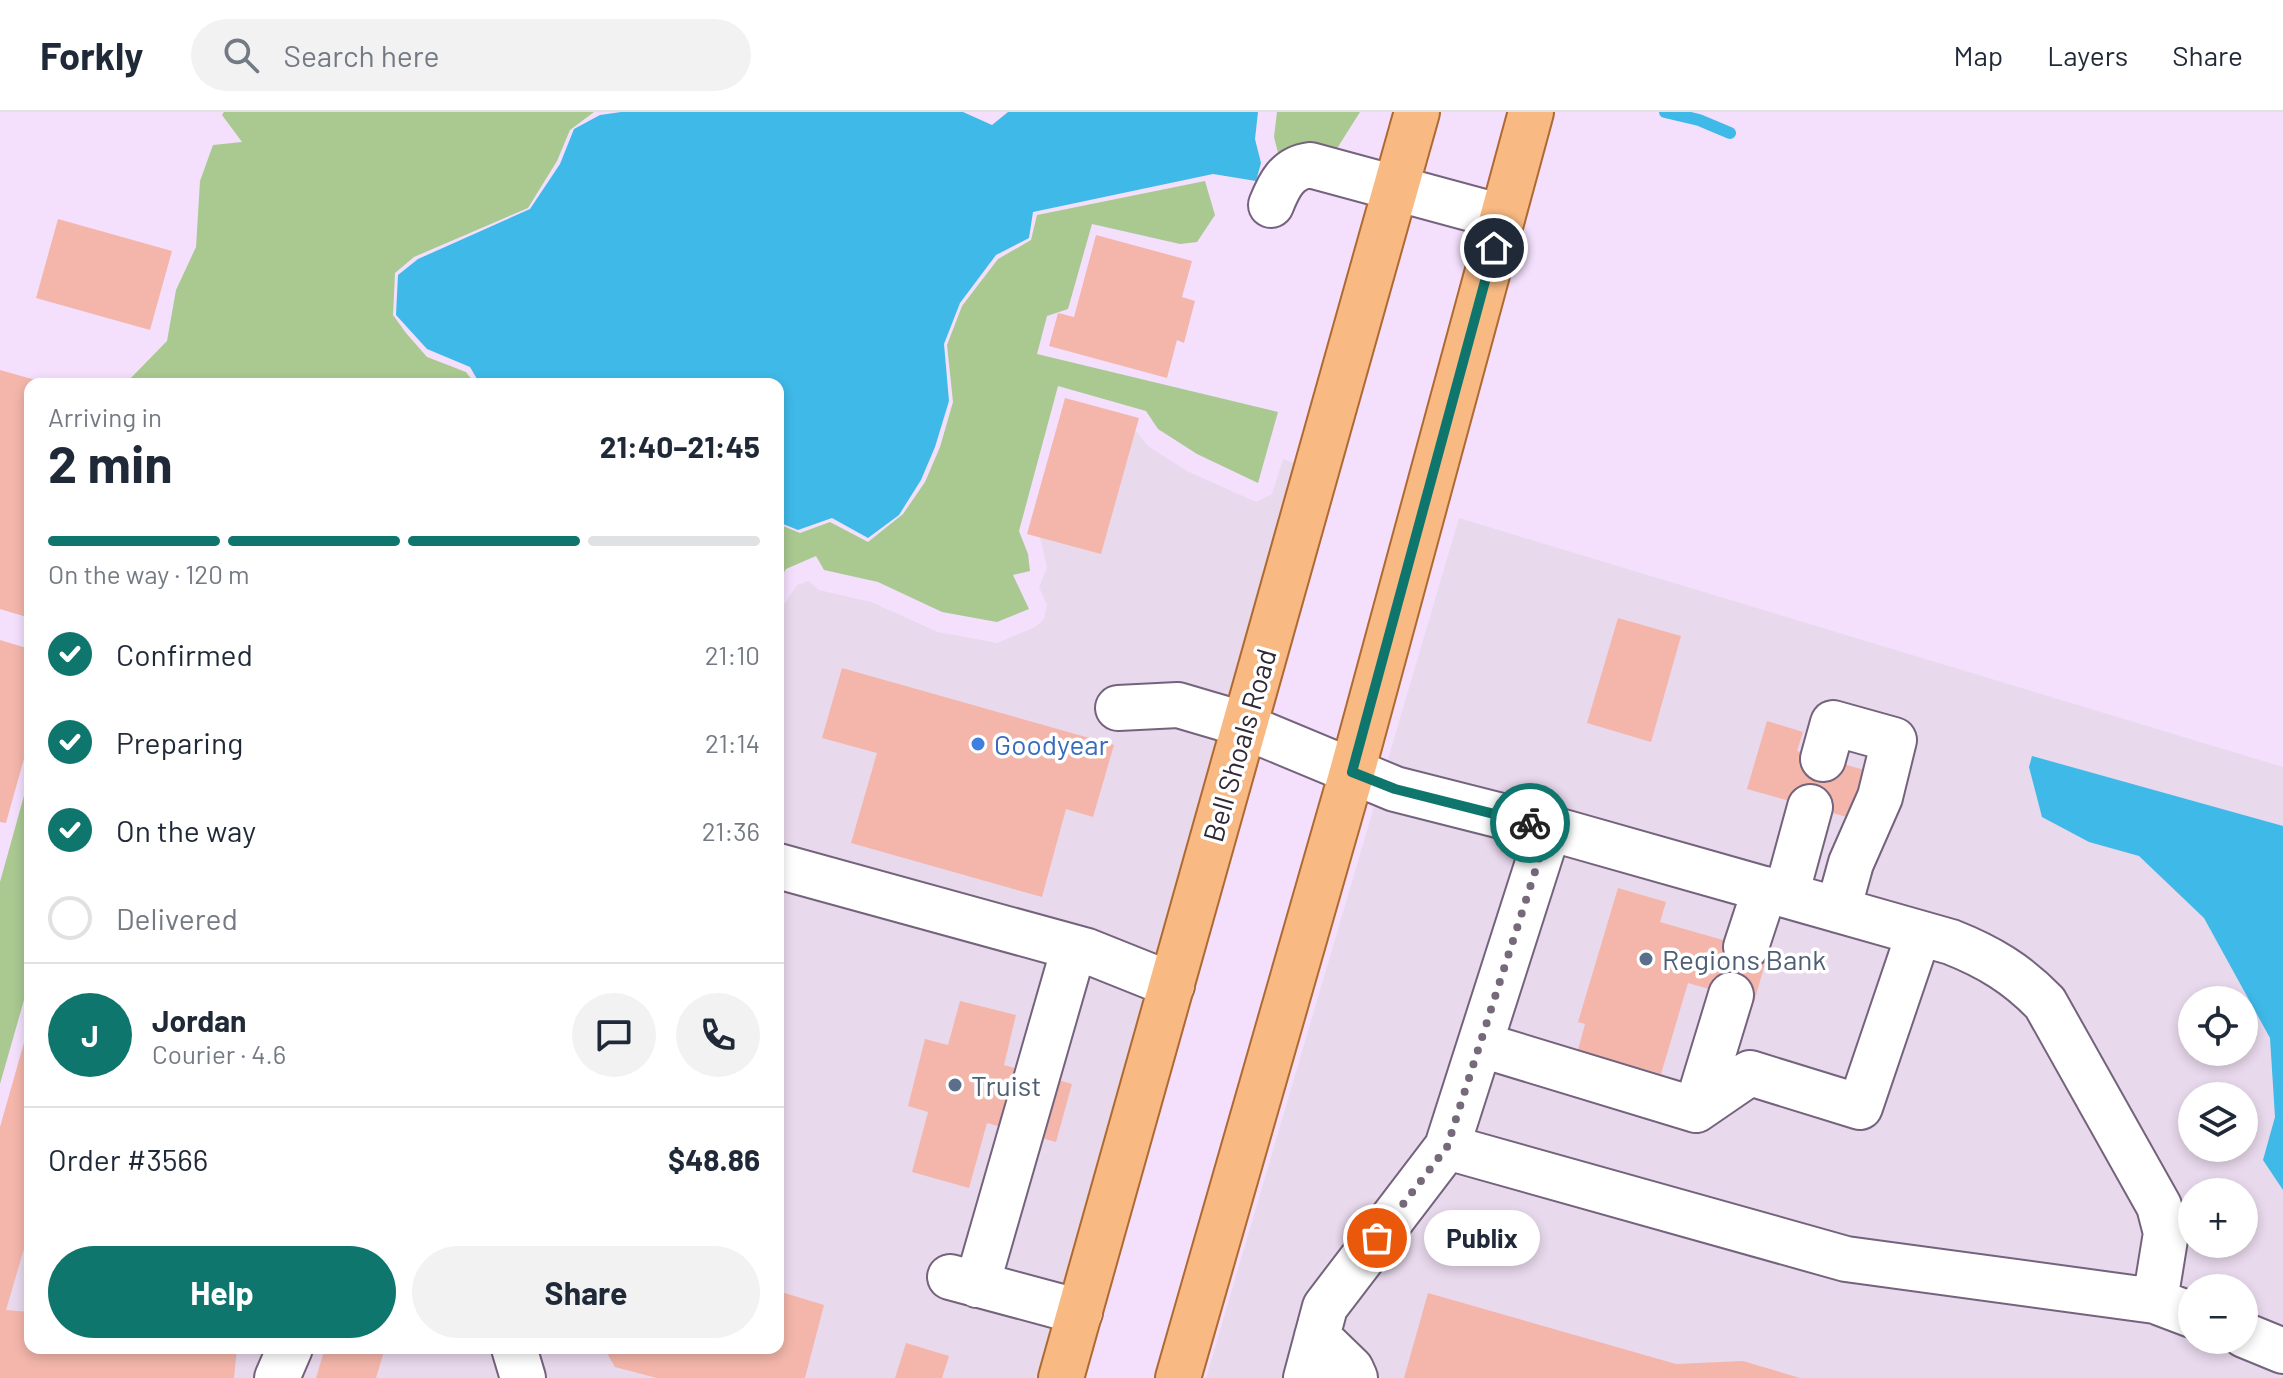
<!DOCTYPE html>
<html lang="en">
<head>
<meta charset="utf-8">
<style>
  body { margin:0; font-family:Barlow,sans-serif; background:#f2f2f3; color:#1f2937; height:100vh; display:flex; flex-direction:column; font-size:30px; white-space:nowrap }
  * { box-sizing:border-box; margin:0 }
  p { font-size:26px; color:#747a83 }
  .icon { flex:none; width:44px; height:44px; fill:none; stroke:currentColor; stroke-width:2; stroke-linecap:round; stroke-linejoin:round }
  .map { position:relative; flex:1; overflow:hidden }
  .side { position:absolute; left:24px; top:266px; width:760px; height:976px; display:flex; flex-direction:column; background:#fff; border-radius:16px; box-shadow:0 4px 12px #0003 }
  .side>* { flex:none }
  .fabs { position:absolute; left:2178px; top:874px; display:grid; gap:16px }
  .fabs a { display:grid; place-items:center; width:80px; height:80px; border-radius:50%; background:#fff; box-shadow:0 4px 12px #0003; font-size:40px }
  .pin { position:absolute; display:grid; place-items:center; width:68px; height:68px; color:#fff; margin:-34px; border:4px solid #fff; border-radius:50%; box-shadow:0 2px 8px #0007 }
  .courier { position:absolute; display:grid; place-items:center; width:80px; height:80px; margin:-40px; border:6px solid #0f766e; border-radius:50%; background:#fff; color:#222; box-shadow:0 2px 10px #0007 }
  .bubble { position:absolute; height:56px; border-radius:28px; background:#fff; box-shadow:0 4px 12px #0003; font-size:26px; font-weight:700; line-height:56px; text-align:center }
  .summary em { font-style:normal; font-weight:700 }
  .summary div { display:flex; flex-direction:column-reverse }
  .summary { display:flex; align-items:center; justify-content:space-between; height:136px; padding:0 24px }
  h1 { font-size:52px; font-weight:700; line-height:60px }
  .bar { display:grid; grid-template-columns:repeat(4,1fr); gap:12px 8px; align-content:center; height:96px; padding:0 24px }
  .bar i { height:10px; border-radius:6px; background:#e0e1e3 }
  .bar .current { background:#0f766e }
  .bar p { grid-column:span 4 }
  .line { display:flex; align-items:center; gap:20px; padding:0 24px; border-top:2px solid #e0e1e3 }
  .line div { flex:1 }
  .round { display:grid; place-items:center; flex:none; width:84px; height:84px; border-radius:42px; background:#f2f2f3 }
  ol { padding:0 24px; list-style:none }
  li { display:flex; align-items:center; gap:24px; height:88px }
  li p { margin-inline-start:auto }
  li .icon { padding:8px; border-radius:50%; background:#0f766e; color:#fff; stroke-width:4 }
  li:last-child { color:#747a83 }
  li i { width:44px; height:44px; border:4px solid #e0e1e3; border-radius:50% }
  .primary-button { display:flex; gap:16px; margin-top:auto; padding:16px 24px }
  .primary-button a { flex:1; height:92px; border-radius:48px; background:#0f766e; color:#fff; font-size:32px; font-weight:700; line-height:92px; text-align:center }
  .primary-button a+a { background:#f2f2f3; color:#1f2937 }
  header { display:flex; align-items:center; gap:48px; box-sizing:border-box; height:112px; padding:0 40px; background:#fff; border-bottom:2px solid #e0e1e3 }
  header strong { font-size:38px }
  nav { display:flex; gap:44px; margin-inline-start:auto; font-size:28px }
  .search { width:560px; height:72px; background:#f2f2f3; display:flex; align-items:center; gap:20px; box-sizing:border-box; padding:0 28px; border-radius:44px; color:#747a83; font-size:30px }
  .map>svg:first-child { display:block }
</style>
</head>
<body>
<header>
<strong>Forkly</strong>
<div class="search"><svg class="icon" aria-label="search" viewBox="0 0 24 24"><circle cx="10" cy="10" r="6"/><path d="M15 15l6 6"/></svg>Search here</div>
<nav><a>Map</a><a>Layers</a><a>Share</a></nav>
</header>
<div class="map">
<svg width="2283" height="1266" viewBox="0 0 2283 1266">
  <rect width="100%" height="100%" fill="#f4e0fd"/>
  <!-- commercial -->
  <path fill="#e8d9ec" fill-rule="evenodd" d="M1134,317l14,17 39,25 69,31 16,-8 11,-35 43,16 -263,903h-1063v-228l30,-105v303h748v-734l19,-29 11,-4 11,9 52,12 67,30 59,11 38,-16 9,-8 3,-14 -8,-18 8,-20 -9,-38z
    M1459,406l824,249v611h-1077zM2192,888h52v52h-52zM2192,984h52v52h-52zM2192,1080h52v52h-52zM2192,1176h52v52h-52z"/>
  <!-- green -->
  <path fill="#a9c991" d="M224,0h370l-24,18 -13,31 -29,47 -114,49 -19,16 -2,42 13,18 21,24 39,15 9,12h-350l42,-43 9,-51 20,-43 4,-66 13,-36 29,-3 -20,-27z
    M1277,0h83l-29,46 -53,-5 -4,-16z
    M1205,69l10,34 -18,27 -17,2 -88,-20 -24,85 -21,7 -10,38 241,58 -20,71 -61,-29 -39,-25 -12,-18 -88,-25 -39,145 9,23 2,17 -17,4 16,34 -32,13 -55,-10 -64,-30 -54,-12 -8,-14 -30,13 -8,13v-58l22,9 30,-11 38,20 35,-28 22,-32 15,-35 13,-45 -6,-57 15,-39 36,-47 33,-19 6,-25z
    M30,662v205l-30,105v-202z"/>
  <!-- water -->
  <path fill="#3fb9e8" d="M621,0h342l29,13 16,-13h250l-3,27 6,24 -5,18 -43,-7 -180,38 -4,26 -33,17 -36,48 -16,41 5,57 -14,46 -14,33 -22,35 -31,23 -36,-20 -34,12 -20,-8v-138h-298l-10,-17 -43,-18 -31,-34 2,-40 20,-16 112,-50 30,-45 14,-35 26,-14z
    M2032,644l251,70v364l-20,-30 12,-43 -5,-79 -66,-120 -65,-62 -50,-14 -47,-25 -13,-50z"/>
  <g fill="none" stroke-linecap="round" stroke-linejoin="round">
    <!-- stream -->
    <path stroke="#3fb9e8" stroke-width="12" d="M1665,0l34,8 31,13"/>
  </g>
  <!-- building -->
  <path fill="#f4b6ab" d="M58,107l114,32 -22,79 -114,-32z
    M1096,123l96,26 -10,36 13,4 -11,42 -7,-3 -10,38 -118,-32 9,-33 16,4z
    M0,258l46,13 -16,1v234l-30,-9z
    M1065,286l74,20 -38,136 -74,-20z
    M1618,506l63,18 -30,106 -64,-19z
    M0,528l30,9v88l-24,86 -6,-1z
    M842,556l272,77 -21,72 -27,-8 -24,88 -191,-54 26,-90 -55,-15z
    M1767,609l36,11 -6,19 71,20 -14,48 -107,-30z
    M1618,776l48,14 -6,20 108,31 -14,49 -66,-19 -27,91 -83,-24 7,-26 -7,-2z
    M960,889l56,14 -12,50 68,19 -16,58 -69,-19 -18,65 -57,-16 16,-60 -20,-6 17,-67 23,6z
    M29,913l1,203 -24,82 24,2v36h207l-3,30h-234v-251z
    M778,1179l46,14 -19,73h-148l-42,-11 -11,-19h174z
    M1428,1181l248,71 67,-3 57,17h-396z
    M906,1231l43,13 -7,22h-47z
    M325,1236h60l-9,30h-60z"/>
  <g fill="none" stroke-linecap="round" stroke-linejoin="round">
    <defs>
      <path id="minor" d="M1271,93c8,-20 16,-37 39,-40l192,52
        M1118,596l60,-3 51,15 166,69 154,39 402,114c38,15 66,32 94,61l114,203 7,27 -11,68
        M1823,647l10,-36 61,17 -14,57 -29,66 -13,47
        M778,754l309,85 85,34
        M1786,783l24,-88
        M1746,835l19,-58
        M1482,933l214,65
        M1696,998l54,-37 110,34 59,-174
        M1696,998l35,-115
        M1447,1035l102,-319
        M950,1165l130,35
        M977,1173l97,-337
        M2244,1223l39,16
        M1317,1224l34,33 4,9
        M514,1236l9,30
        M277,1266l13,-30
        M1306,1266l19,-71 122,-160 399,112 309,42 37,14"/>
      <path id="major" d="M1061,1266l356,-1266
        M1178,1266l174,-606 179,-660"/>
    </defs>
    <!-- minor casing -->
    <use href="#minor" stroke="#74637c" stroke-width="48"/>
    <!-- major casing -->
    <use href="#major" stroke="#af6932" stroke-width="48"/>
    <!-- minor -->
    <use href="#minor" stroke="#fff" stroke-width="44"/>
    <!-- major -->
    <use href="#major" stroke="#f8b983" stroke-width="44"/>
  </g>
  <g fill="none" stroke-linecap="round" stroke-linejoin="round">
    <!-- done -->
    <path stroke="#75697a" stroke-width="8" stroke-dasharray="0 14.4" d="M1377,1126l70,-91 102,-319 -19,-5"/>
    <!-- route -->
    <path stroke="#0f766e" stroke-width="10" d="M1494,136l-142,524 43,17 135,34"/>
  </g>
  <!-- markers -->
  <circle fill="#3f7fe0" stroke="#fff" stroke-width="3" cx="978" cy="632" r="8"/>
  <g fill="#5c6f8a" stroke="#fff" stroke-width="3">
    <circle cx="1646" cy="847" r="8"/>
    <circle cx="955" cy="973" r="8"/>
  </g>
  <g text-anchor="middle" dominant-baseline="central" stroke-width="7" stroke-linejoin="round" paint-order="stroke">
    <!-- shop labels -->
    <g font-size="28" fill="#366cbe" stroke="#fff" text-anchor="start">
      <text x="994" y="632">Goodyear</text>
    </g>
    <!-- street labels -->
    <g font-size="28" fill="#302934" stroke="#fff">
      <text transform="translate(1239 633) rotate(-74)">Bell Shoals Road</text>
    </g>
    <!-- service labels -->
    <g font-size="28" fill="#4e5e75" stroke="#fff" text-anchor="start">
      <text x="1662" y="847">Regions Bank</text>
      <text x="971" y="973">Truist</text>
    </g>
  </g>
</svg>
<div class="fabs">
<a><svg class="icon" aria-label="locate" viewBox="0 0 24 24"><circle cx="12" cy="12" r="6"/><path d="M12 2v4M12 18v4M2 12h4M18 12h4"/></svg></a>
<a><svg class="icon" aria-label="layers" viewBox="0 0 24 24"><path d="M12 4l9 5-9 5-9-5zM3 14l9 5 9-5"/></svg></a>
<a>+</a>
<a>−</a>
</div>
<div class="pin" style="left:1377px;top:1126px;background:#ea580c"><svg class="icon" aria-label="bag" viewBox="0 0 24 24"><path d="M5 8h14l-1 12H6zM9 8a3 3 0 0 1 6 0"/></svg></div>
<div class="pin" style="left:1494px;top:136px;background:#1f2937"><svg class="icon" aria-label="home" viewBox="0 0 24 24"><path d="M3 11l9-7 9 7M6 9v11h12V9"/></svg></div>
<div class="courier" style="left:1530px;top:711px"><svg class="icon" aria-label="bike" viewBox="0 0 24 24"><circle cx="6" cy="16" r="4"/><circle cx="18" cy="16" r="4"/><path d="M6 16l4-8h5l3 8M10 8l3 8H6M13 5h3"/></svg></div>
<div class="bubble" style="left:1424px;top:1098px;width:116px">Publix</div>
<section class="side">
<div class="summary"><div><h1>2 min</h1><p>Arriving in</p></div><em>21:40–21:45</em></div>
<div class="bar"><i class="current"></i><i class="current"></i><i class="current"></i><i></i><p>On the way · 120 m</p></div>
<ol>
<li><svg class="icon" aria-label="check" viewBox="0 0 24 24"><path d="M5 12l5 5 9-10"/></svg>Confirmed<p>21:10</p></li>
<li><svg class="icon" aria-label="check" viewBox="0 0 24 24"><path d="M5 12l5 5 9-10"/></svg>Preparing<p>21:14</p></li>
<li><svg class="icon" aria-label="check" viewBox="0 0 24 24"><path d="M5 12l5 5 9-10"/></svg>On the way<p>21:36</p></li>
<li><i></i>Delivered</li>
</ol>
<div class="line" style="height:144px"><b class="round" style="background:#0f766e;color:#fff">J</b><div><b>Jordan</b><p>Courier · 4.6</p></div><a class="round"><svg class="icon" aria-label="chat" viewBox="0 0 24 24"><path d="M4 5h16v11H9l-5 4z"/></svg></a><a class="round"><svg class="icon" aria-label="phone" viewBox="0 0 24 24"><path d="M5 4h4l2 5-3 2q2 4 5 5l2-3 5 2v4C11 20 4 13 5 4z"/></svg></a></div>
<div class="line" style="height:104px"><div>Order #3566</div><b>$48.86</b></div>
<div class="primary-button"><a>Help</a><a>Share</a></div>
</section>
</div>
</body>
</html>
